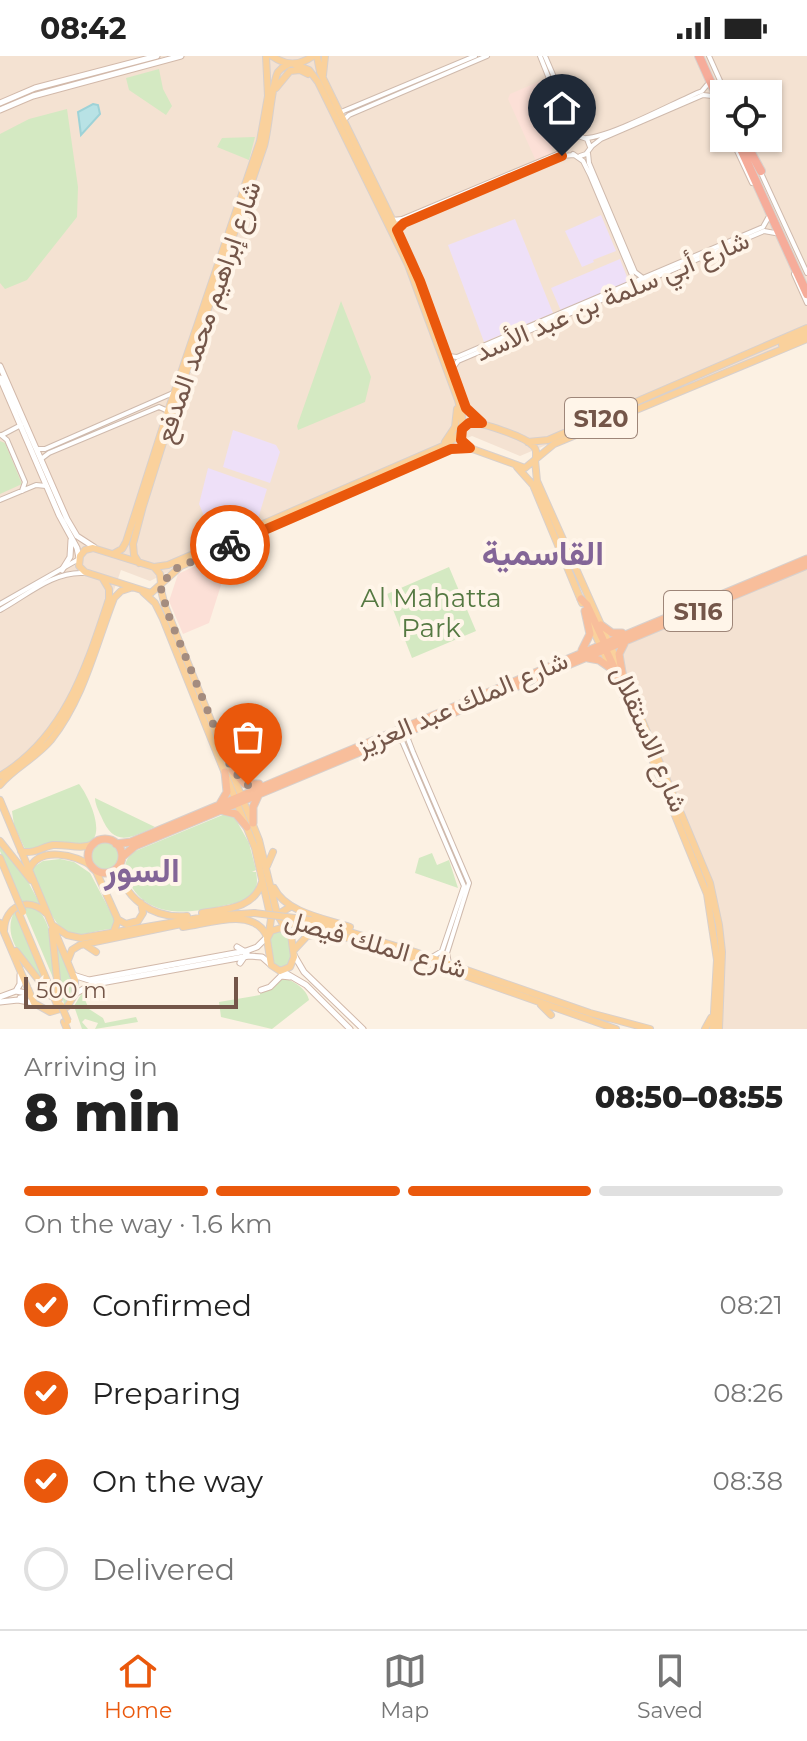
<!DOCTYPE html>
<html lang="en">
<head>
<meta charset="utf-8">
<style>
  body { margin:0; font-family:Montserrat,Vazirmatn,sans-serif; background:#f2f2f2; color:#222; height:100vh; display:flex; flex-direction:column; font-size:30px; white-space:nowrap }
  * { box-sizing:border-box; margin:0 }
  p { font-size:26px; color:#767676 }
  .icon { flex:none; width:44px; height:44px; fill:none; stroke:currentColor; stroke-width:2; stroke-linecap:round; stroke-linejoin:round }
  .map { position:relative; height:973px; overflow:hidden }
  .side { display:flex; flex-direction:column; background:#fff; flex:1 }
  .side>* { flex:none }
  .tools { position:absolute; left:710px; top:24px; display:grid; gap:16px }
  .tools a { display:grid; place-items:center; width:72px; height:72px; border-radius:0px; background:#fff; box-shadow:0 2px 6px #0004; font-size:40px }
  .scale { position:absolute; left:24px; bottom:20px; width:214px; box-sizing:border-box; padding-left:8px; border:4px solid #745649; border-top:0; font-size:22px; line-height:28px; white-space:nowrap; color:#745649; -webkit-text-stroke:6px #fff5e9; paint-order:stroke }
  .pin { position:absolute; display:grid; place-items:center; width:68px; height:68px; color:#fff; margin:-82px -34px; border-radius:50% 50% 50% 0; rotate:-45deg; box-shadow:0 0 8px #0007 }
  .pin .icon { rotate:45deg }
  .courier { position:absolute; display:grid; place-items:center; width:80px; height:80px; margin:-40px; border:6px solid #ea580c; border-radius:50%; background:#fff; color:#222; box-shadow:0 2px 10px #0007 }
  .head em { font-style:normal; font-weight:800 }
  .head div { display:flex; flex-direction:column-reverse }
  .head { display:flex; align-items:center; justify-content:space-between; height:136px; padding:0 24px }
  h1 { font-size:52px; font-weight:800; line-height:60px }
  .bar { display:grid; grid-template-columns:repeat(4,1fr); gap:12px 8px; align-content:center; height:96px; padding:0 24px }
  .bar i { height:10px; border-radius:6px; background:#e0e0e0 }
  .bar .selected { background:#ea580c }
  .bar p { grid-column:span 4 }
  ol { padding:0 24px; list-style:none }
  li { display:flex; align-items:center; gap:24px; height:88px }
  li p { margin-inline-start:auto }
  li .icon { padding:8px; border-radius:50%; background:#ea580c; color:#fff; stroke-width:4 }
  li:last-child { color:#767676 }
  li i { width:44px; height:44px; border:4px solid #e0e0e0; border-radius:50% }
  .status { display:flex; justify-content:space-between; align-items:center; height:56px; padding:0 40px; background:#fff; direction:ltr }
  .status svg { height:22px; fill:currentColor }
  .tabs { display:flex; justify-content:space-around; align-items:center; height:112px; border-top:2px solid #e0e0e0; background:#fff; font-size:22px; color:#767676 }
  .tabs a { display:grid; justify-items:center; gap:4px }
  .tabs .selected { color:#ea580c }
  .map>svg:first-child { display:block }
</style>
</head>
<body>
<div class="status"><b>08:42</b><svg viewBox="0 0 49 12"><path d="M0 12V9h3v3zM5 12V6h3v6zM10 12V3h3v9zM15 12V0h3v12zM26 1h20v11H26zM47 4h2v5h-2z"/></svg></div>
<div class="map">
<svg width="807" height="973" viewBox="0 0 807 973">
  <rect width="100%" height="100%" fill="#fcf1e3"/>
  <!-- residential -->
  <path fill="#f4e2d2" fill-rule="evenodd" d="M0,0h167l-10,3 16,-3h634v279l-287,121 -48,-20 -272,120 -50,25 -29,-11 -45,129 -33,48 -43,34zM724,38h44v44h-44z
    M807,506v467h-90l2,-96 -10,-47 -104,-238z"/>
  <!-- commercial -->
  <path fill="#fce0d7" d="M545,23h3l16,41 -14,35 -14,6 -28,-62 2,-5z
    M212,502l10,24 -13,41 -26,11 -14,-33 9,-27z"/>
  <!-- education -->
  <path fill="#eee0f8" d="M601,159l15,36 -18,7 -5,2 1,2 -12,5 -17,-36z
    M515,163l38,94 -69,29 -36,-97z
    M620,203l9,23 -68,29 -10,-23z
    M233,374l43,15 4,7 -10,31 -47,-16z
    M208,412l59,21 -10,33 -43,17 -15,-35z"/>
  <!-- green -->
  <path fill="#d4e9c2" d="M159,13l4,20 9,17 -6,9 -37,-25 -3,-12z
    M67,53l11,78 -1,30 -50,63 -22,9 -5,-6v-149l29,-15z
    M222,82l33,-1 -6,23 -32,-13z
    M341,245l30,76 -6,25 -67,28 -1,-4z
    M0,385l5,2 17,41 -22,10z
    M449,511l27,64 -64,27 -25,-64z
    M79,728c9,11 29,52 8,60 -7,3 -17,-1 -25,0 -12,2 -25,7 -37,5l-11,-24 -2,-14z
    M95,742l60,29c-25,11 -41,21 -54,-11 -3,-6 -6,-13 -6,-18z
    M225,758l10,4 14,25 7,27 -4,2h4c1,6 2,12 -1,18 -6,12 -21,13 -33,16 -34,8 -76,13 -94,-26 -5,-11 -4,-19 5,-28z
    M90 800a15 15 0 1 1 30 0a15 15 0 1 1-30 0Z
    M0,788l26,34 14,26 -19,-2 -21,-51z
    M432,797l5,12 12,-5 9,28 -43,-15 4,-15z
    M60,803l14,3 16,11 27,51 -4,5c-12,0 -25,6 -38,5 -23,0 -35,-48 -43,-66l11,-7z
    M23,851l14,2c18,17 15,48 17,71z
    M15,854l30,71 -2,1c-18,-22 -43,-44 -28,-72z
    M280,874l9,8 3,18 -3,9 -9,3 -6,-4 -5,-21 3,-10z
    M55,886c10,22 26,42 9,64z
    M281,922c11,1 26,11 28,22l-37,29 -51,-12 -2,-15 41,-7v-3l9,-2z
    M82,937l7,16 14,9 2,5 31,-6 2,5 -43,7 3,-6 -13,-4 -3,3 6,7h-6l-8,-23z"/>
  <!-- water -->
  <path fill="#b8e2e5" stroke="#9ed2d7" stroke-width="2" d="M93,48l5,1 2,9 -19,21 -3,-23z"/>
  <g fill="none" stroke-linecap="round" stroke-linejoin="round">
    <defs>
      <path id="tertiary" d="M540,0l33,83
        M545,0l30,70 6,9
        M709,0l17,38
        M719,53l5,13
        M341,56l134,-56
        M344,64l5,-5 138,-59
        M586,82c25,-1 89,-36 116,-47l5,-6
        M731,82l21,45
        M588,97l1,10 46,109 8,6
        M573,98l10,7 7,14 42,100 -1,9
        M580,100l6,-2 6,-8 9,-7 102,-44 9,1
        M761,117l46,100
        M392,164l10,-1 160,-67 16,-16 9,3 3,8
        M397,174l7,-7 158,-67 12,-1
        M794,218l13,29
        M448,300l9,1 306,-130 5,-9
        M452,313l6,-8 306,-130 11,2
        M1,379l6,5 18,42 -3,9
        M2,379l19,-10
        M38,393h7l128,-56
        M41,403l8,-6 110,-46 9,4
        M0,444l36,-15 10,1
        M0,548l79,-45
        M0,554c26,-14 53,-39 84,-37
        M411,676l-3,7 5,13 56,131 -22,70 2,10
        M394,683l8,2 62,145 -22,65 -10,6"/>
      <path id="secondary" d="M0,47l35,-15 122,-32
        M0,54l33,-14 148,-40
        M0,310l67,153 10,17 17,11
        M0,322l59,137 18,33 2,10
        M62,514l8,-13 1,-17
        M237,891l10,6 -7,10
        M294,899l10,17 59,57
        M282,915l24,14 44,44
        M73,919l16,5 157,-29 11,-4 9,-9
        M261,934l9,-3 11,-11 9,1
        M16,935l10,2 -1,4 -5,1
        M75,938l15,-9 159,-29 13,1 8,7
        M0,941l16,-6 4,-7v-9
        M0,946l18,-2 16,3"/>
      <path id="primary" d="M272,0c14,10 27,10 41,0
        M317,0l3,16 93,190 53,146 13,13
        M294,8l15,6 9,12 90,183 50,135 4,16v13
        M323,19l2,-19
        M276,32l14,-17 10,-1 8,4
        M782,289l25,-11
        M461,375v9l6,7 58,21 29,-24 253,-105
        M445,386l10,-15 2,-18
        M528,386l20,-2 259,-112
        M535,404l2,21 85,191 88,211 9,42 3,27 -3,77
        M517,411l16,18 49,118
        M113,498l9,-5 4,-7 42,-131 92,-270 8,-45 -2,-40
        M139,507l-5,-8 -1,-11 10,-38 31,-98 90,-262c5,-17 8,-65 14,-74 4,-5 6,-5 11,-8
        M154,511l14,-2 275,-119 11,-7 15,-16c10,-2 56,14 63,22 5,4 4,7 4,13
        M161,527l-1,-9 -6,-7 -61,-19 -8,2 -5,6 -1,10 6,6 66,21 30,-27 270,-117 19,-1
        M160,530l5,20 94,234 18,74 10,17
        M143,536l12,11 8,16 92,229 16,71 -2,14
        M589,565l61,133 57,140 10,66 -4,69
        M0,720c65,-39 86,-108 109,-177v-10l-6,-10
        M0,729c14,-17 36,-27 51,-45 33,-42 44,-93 63,-142l7,-7 9,-3
        M0,744l75,180v14l-8,13 -17,5 -16,-9 -34,-80
        M0,785l31,39
        M21,795c11,4 21,-4 32,-6 15,-1 26,5 41,-1
        M0,802l18,43
        M120,807c0,36 35,56 67,53
        M267,810l6,-14
        M95,813l23,51 -4,11
        M29,814c10,-25 47,-15 64,-3
        M274,832c12,25 52,31 76,39
        M290,851l-8,5 5,11 30,5 49,16
        M202,857c23,-4 52,-4 60,-31
        M19,858l39,93
        M117,863l9,5 12,-3 5,-8 -2,-10
        M311,864l104,32 175,61 60,16
        M54,870l13,9 14,3 130,-22 43,-3
        M183,871c25,-3 72,-21 84,10
        M281,872l10,7 3,22 -4,10 -10,4 -9,-6 -4,-26 4,-8z
        M4,874c1,-24 24,-34 42,-17
        M52,874l7,69
        M363,884l253,89
        M84,888l12,8
        M294,894l13,-14 20,-3
        M16,895l35,45
        M68,904l4,-10 8,-5 106,-22
        M541,949l10,10
        M64,966l3,7
        M705,973l6,-11"/>
      <path id="trunk" d="M581,543l6,6 19,41
        M601,569l11,8h10
        M605,592l22,48 8,9
        M582,594l8,-16 -5,-23
        M588,602l11,2 10,7
        M622,616l-3,-18 5,-10
        M232,714l13,14h14
        M220,748l7,-12 -2,-20
        M224,755l12,3 11,13
        M253,767v-16l5,-11
        M88 800a17 17 0 1 1 34 0a17 17 0 1 1-34 0Z
        M116,788l15,-2 676,-283
        M122,801l13,-11 672,-281"/>
      <path id="motorway" d="M699,0l25,56
        M736,82l71,156
        M743,82l18,33"/>
    </defs>
    <!-- tertiary casing -->
    <use href="#tertiary" stroke="#cfbaad" stroke-width="6"/>
    <!-- secondary casing -->
    <use href="#secondary" stroke="#d2b9aa" stroke-width="7"/>
    <!-- primary casing -->
    <use href="#primary" stroke="#d8d0cc" stroke-width="8"/>
    <!-- trunk casing -->
    <use href="#trunk" stroke="#d8d0cc" stroke-width="9"/>
    <!-- motorway casing -->
    <use href="#motorway" stroke="#d8d0cc" stroke-width="10"/>
    <!-- tertiary -->
    <use href="#tertiary" stroke="#fff" stroke-width="4"/>
    <!-- secondary -->
    <use href="#secondary" stroke="#fff" stroke-width="5"/>
    <!-- primary -->
    <use href="#primary" stroke="#fad19c" stroke-width="6"/>
    <!-- trunk -->
    <use href="#trunk" stroke="#f8be9b" stroke-width="7"/>
    <!-- motorway -->
    <use href="#motorway" stroke="#f6ac9a" stroke-width="8"/>
    <defs>
      <path id="primary-bridge" d="M18,845l5,11
        M254,857l57,7
        M61,949l7,16"/>
    </defs>
    <!-- primary-bridge casing -->
    <use href="#primary-bridge" stroke="#d8d0cc" stroke-width="8" stroke-linecap="butt"/>
    <!-- primary-bridge -->
    <use href="#primary-bridge" stroke="#fad19c" stroke-width="6"/>
  </g>
  <g fill="none" stroke-linecap="round" stroke-linejoin="round">
    <!-- done -->
    <path stroke="#a48c7f" stroke-width="8" stroke-dasharray="0 14.4" d="M230,489l-53,23 -17,17 8,29 64,156 16,15"/>
    <!-- route -->
    <path stroke="#ea580c" stroke-width="10" d="M230,489l221,-96 19,-1 -9,-8 1,-11 7,-6h13l-16,-15 -46,-127 -23,-51 7,-7 158,-67"/>
  </g>
  <g text-anchor="middle" dominant-baseline="central" stroke-width="8" stroke-linejoin="round" paint-order="stroke">
    <!-- shield labels -->
    <g fill="#fff5e9" stroke="#9e8679" stroke-width="2">
      <rect x="565" y="342" width="72" height="40" rx="6"/>
      <rect x="664" y="535" width="68" height="40" rx="6"/>
    </g>
    <g font-size="24" font-weight="bold" fill="#745649">
      <text x="601" y="362">S120</text>
      <text x="698" y="555">S116</text>
    </g>
    <!-- street labels -->
    <g font-size="26" fill="#745649" stroke="#fff5e9">
      <text transform="translate(612 240) rotate(-23)">شارع أبي سلمة بن عبد الأسد</text>
      <text transform="translate(208 256) rotate(-71)">شارع إبراهيم محمد المدفع</text>
      <text transform="translate(462 647) rotate(-23)">شارع الملك عبد العزيز</text>
      <text transform="translate(650 683) rotate(67)">شارع الاستقلال</text>
      <text transform="translate(376 888) rotate(16)">شارع الملك فيصل</text>
    </g>
    <!-- park labels -->
    <g font-size="26" fill="#557942" stroke="#fff5e9">
      <text x="431" y="542">Al Mahatta<tspan x="431" dy="30">Park</tspan></text>
    </g>
    <!-- district labels -->
    <g font-size="34" font-weight="bold" fill="#836597" stroke="#fff5e9">
      <text x="543" y="497">القاسمية</text>
      <text x="142" y="814">السور</text>
    </g>
  </g>
</svg>
<div class="tools">
<a><svg class="icon" aria-label="locate" viewBox="0 0 24 24"><circle cx="12" cy="12" r="6"/><path d="M12 2v4M12 18v4M2 12h4M18 12h4"/></svg></a>
</div>
<div class="scale">500 m</div>
<div class="pin" style="left:248px;top:729px;background:#ea580c"><svg class="icon" aria-label="bag" viewBox="0 0 24 24"><path d="M5 8h14l-1 12H6zM9 8a3 3 0 0 1 6 0"/></svg></div>
<div class="pin" style="left:562px;top:100px;background:#1f2937"><svg class="icon" aria-label="home" viewBox="0 0 24 24"><path d="M3 11l9-7 9 7M6 9v11h12V9"/></svg></div>
<div class="courier" style="left:230px;top:489px"><svg class="icon" aria-label="bike" viewBox="0 0 24 24"><circle cx="6" cy="16" r="4"/><circle cx="18" cy="16" r="4"/><path d="M6 16l4-8h5l3 8M10 8l3 8H6M13 5h3"/></svg></div>
</div>
<section class="side">
<div class="head"><div><h1>8 min</h1><p>Arriving in</p></div><em>08:50–08:55</em></div>
<div class="bar"><i class="selected"></i><i class="selected"></i><i class="selected"></i><i></i><p>On the way · 1.6 km</p></div>
<ol>
<li><svg class="icon" aria-label="check" viewBox="0 0 24 24"><path d="M5 12l5 5 9-10"/></svg>Confirmed<p>08:21</p></li>
<li><svg class="icon" aria-label="check" viewBox="0 0 24 24"><path d="M5 12l5 5 9-10"/></svg>Preparing<p>08:26</p></li>
<li><svg class="icon" aria-label="check" viewBox="0 0 24 24"><path d="M5 12l5 5 9-10"/></svg>On the way<p>08:38</p></li>
<li><i></i>Delivered</li>
</ol>
</section>
<nav class="tabs">
<a class="selected"><svg class="icon" aria-label="home" viewBox="0 0 24 24"><path d="M3 11l9-7 9 7M6 9v11h12V9"/></svg>Home</a>
<a><svg class="icon" aria-label="map" viewBox="0 0 24 24"><path d="M3 6l6-2 6 2 6-2v14l-6 2-6-2-6 2zM9 4v14M15 6v14"/></svg>Map</a>
<a><svg class="icon" aria-label="saved" viewBox="0 0 24 24"><path d="M7 4h10v16l-5-4-5 4z"/></svg>Saved</a>
</nav>
</body>
</html>
